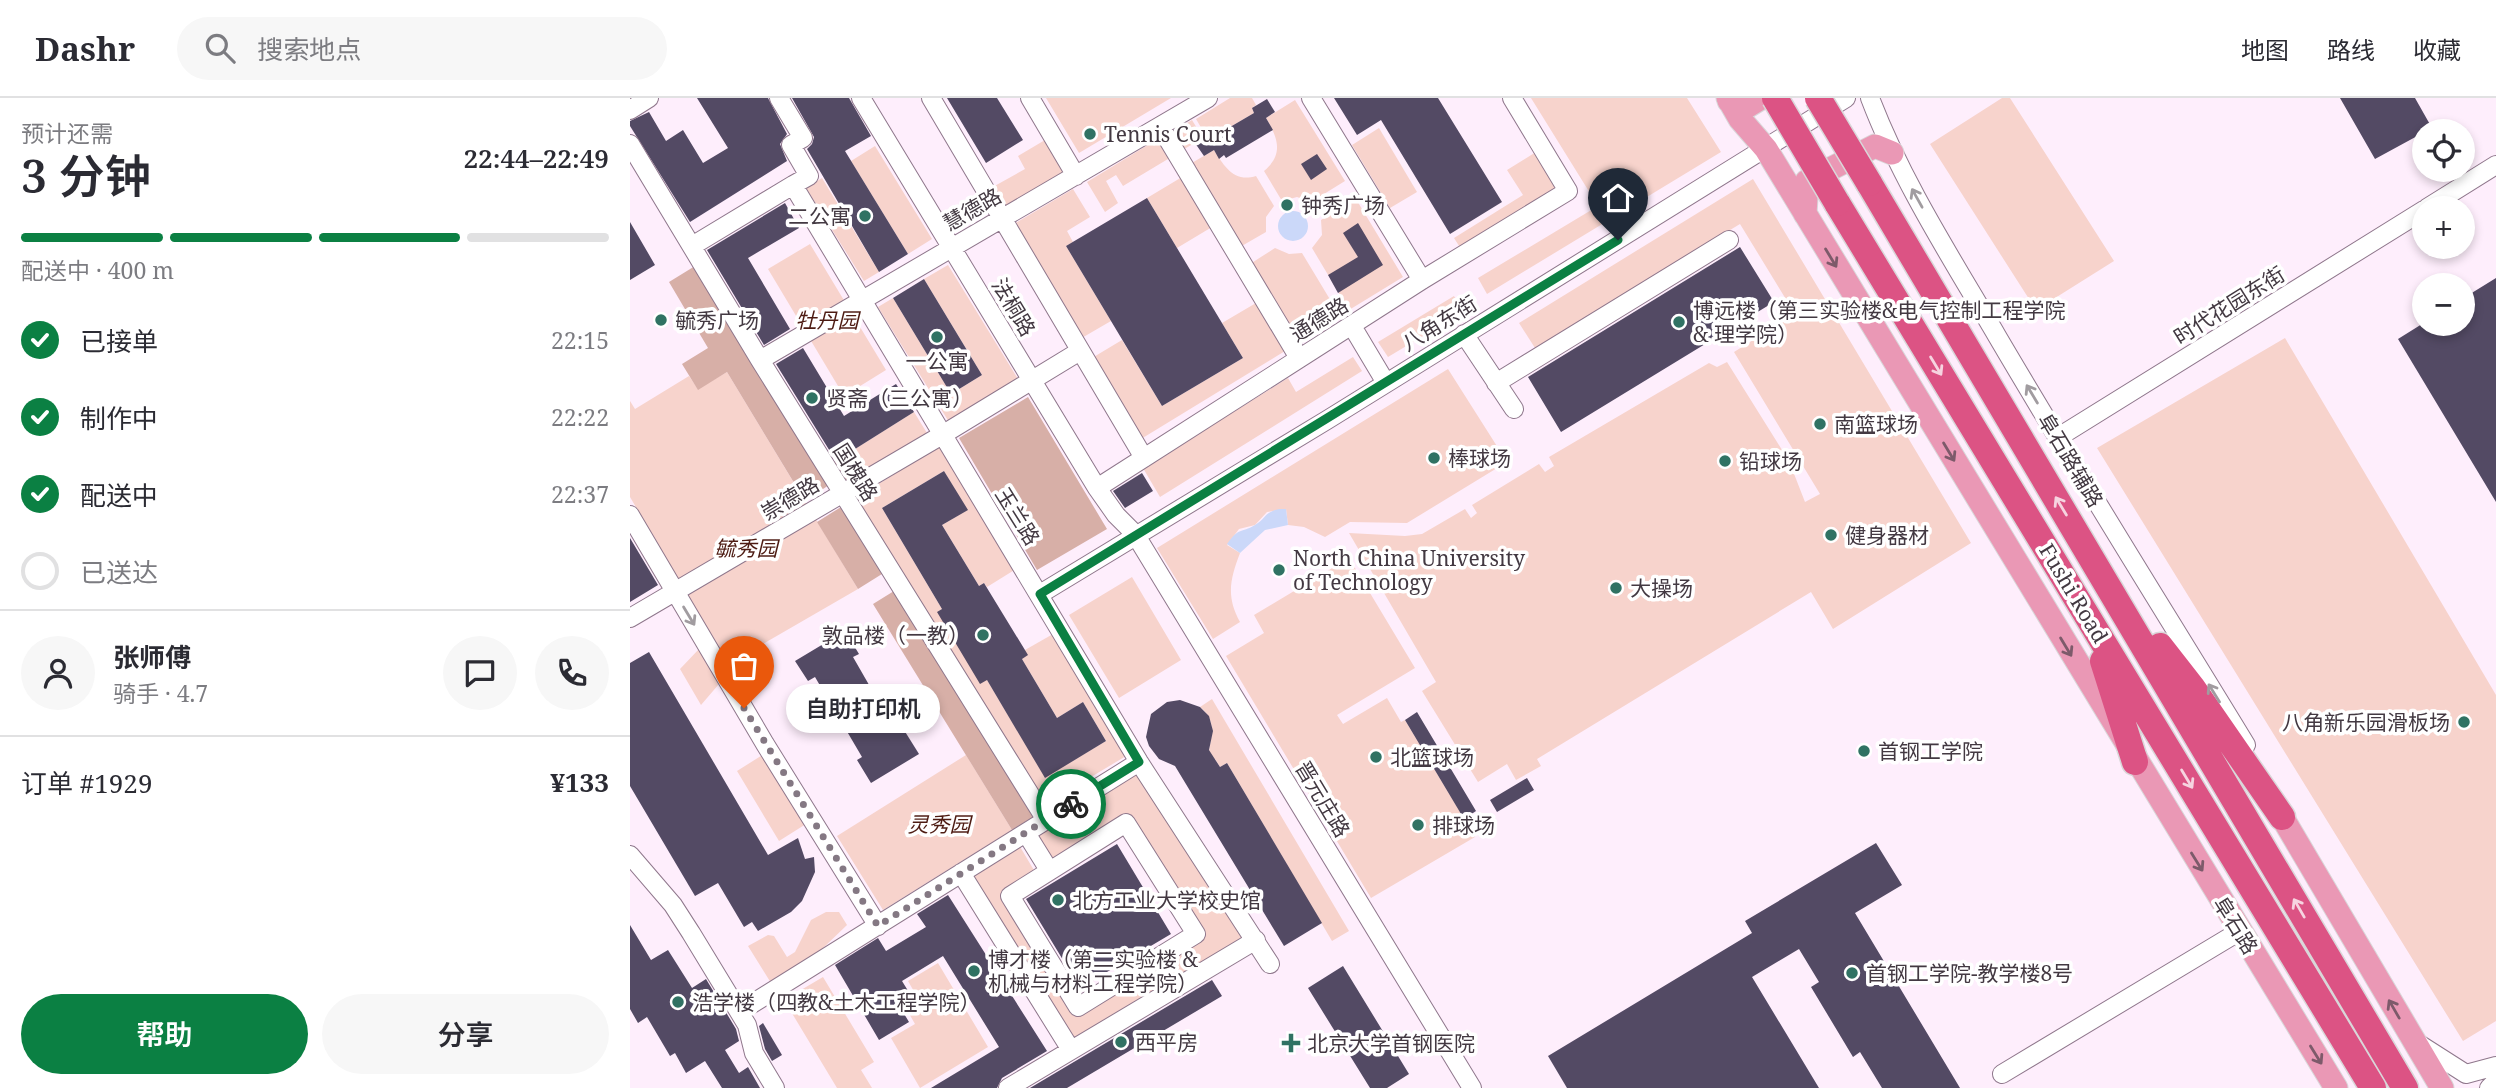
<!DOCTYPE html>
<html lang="zh">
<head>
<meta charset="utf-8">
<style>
  body { margin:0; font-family:"Noto Serif","Noto Sans SC",serif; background:#f7f7f7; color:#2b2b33; height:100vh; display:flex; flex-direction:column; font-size:26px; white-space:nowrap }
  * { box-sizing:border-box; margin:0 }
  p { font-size:23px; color:#7c7c81 }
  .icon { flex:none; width:38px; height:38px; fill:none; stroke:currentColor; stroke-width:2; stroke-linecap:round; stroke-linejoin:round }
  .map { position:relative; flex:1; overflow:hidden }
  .panel { display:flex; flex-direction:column; background:#fff; width:630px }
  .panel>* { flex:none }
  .controls { position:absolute; left:1782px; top:21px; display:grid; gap:14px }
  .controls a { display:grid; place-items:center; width:63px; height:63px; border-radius:50%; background:#fff; box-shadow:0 4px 10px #0003; font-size:35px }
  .pin { position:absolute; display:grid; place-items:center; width:60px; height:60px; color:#fff; margin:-72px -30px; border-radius:50% 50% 50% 0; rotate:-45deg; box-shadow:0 0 7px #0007 }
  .pin .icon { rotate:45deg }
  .courier { position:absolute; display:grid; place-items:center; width:70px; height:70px; margin:-35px; border:5px solid #0b8043; border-radius:50%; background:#fff; color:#222; box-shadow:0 2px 9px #0007 }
  .bubble { position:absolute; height:49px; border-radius:24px; background:#fff; box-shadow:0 4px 10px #0003; font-size:23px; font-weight:600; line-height:49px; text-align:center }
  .headline em { font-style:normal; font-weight:600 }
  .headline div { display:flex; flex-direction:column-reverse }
  .headline { display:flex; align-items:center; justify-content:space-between; height:119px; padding:0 21px }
  h1 { font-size:46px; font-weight:600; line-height:52px }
  .bar { display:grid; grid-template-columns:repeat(4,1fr); gap:10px 7px; align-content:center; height:84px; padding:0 21px }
  .bar i { height:9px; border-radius:5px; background:#e1e1e2 }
  .bar .active { background:#0b8043 }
  .bar p { grid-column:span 4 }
  .line { display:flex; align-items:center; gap:18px; padding:0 21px; border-top:2px solid #e1e1e2 }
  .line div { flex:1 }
  .round { display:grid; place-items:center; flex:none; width:74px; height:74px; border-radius:37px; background:#f7f7f7 }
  ol { padding:0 21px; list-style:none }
  li { display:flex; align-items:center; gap:21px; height:77px }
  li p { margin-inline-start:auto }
  li .icon { padding:7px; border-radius:50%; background:#0b8043; color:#fff; stroke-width:4 }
  li:last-child { color:#7c7c81 }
  li i { width:38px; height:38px; border:4px solid #e1e1e2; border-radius:50% }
  .action { display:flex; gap:14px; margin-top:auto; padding:14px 21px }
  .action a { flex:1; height:80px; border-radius:42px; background:#0b8043; color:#fff; font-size:28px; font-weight:600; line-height:80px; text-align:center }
  .action a+a { background:#f7f7f7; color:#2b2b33 }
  header { display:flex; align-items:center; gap:42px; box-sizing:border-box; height:98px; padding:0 35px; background:#fff; border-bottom:2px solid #e1e1e2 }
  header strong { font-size:33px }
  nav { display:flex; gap:38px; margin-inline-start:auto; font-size:24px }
  .search { width:490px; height:63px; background:#f7f7f7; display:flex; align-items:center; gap:18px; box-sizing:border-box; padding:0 24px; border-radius:38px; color:#7c7c81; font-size:26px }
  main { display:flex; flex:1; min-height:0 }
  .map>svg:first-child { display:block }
</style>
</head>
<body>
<header>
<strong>Dashr</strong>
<div class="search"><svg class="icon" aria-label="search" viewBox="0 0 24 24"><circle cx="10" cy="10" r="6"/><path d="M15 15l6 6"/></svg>搜索地点</div>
<nav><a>地图</a><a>路线</a><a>收藏</a></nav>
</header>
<main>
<section class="panel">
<div class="headline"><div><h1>3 分钟</h1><p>预计还需</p></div><em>22:44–22:49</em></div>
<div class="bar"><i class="active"></i><i class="active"></i><i class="active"></i><i></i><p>配送中 · 400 m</p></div>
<ol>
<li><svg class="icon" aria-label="check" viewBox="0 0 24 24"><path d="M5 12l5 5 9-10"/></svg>已接单<p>22:15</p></li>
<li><svg class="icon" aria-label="check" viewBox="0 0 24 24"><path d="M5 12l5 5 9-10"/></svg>制作中<p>22:22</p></li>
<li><svg class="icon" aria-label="check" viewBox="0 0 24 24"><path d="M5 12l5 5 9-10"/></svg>配送中<p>22:37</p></li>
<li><i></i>已送达</li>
</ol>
<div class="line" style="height:126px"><a class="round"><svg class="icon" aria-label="person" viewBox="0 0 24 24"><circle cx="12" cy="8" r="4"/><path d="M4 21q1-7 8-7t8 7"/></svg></a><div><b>张师傅</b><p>骑手 · 4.7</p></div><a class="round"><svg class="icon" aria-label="chat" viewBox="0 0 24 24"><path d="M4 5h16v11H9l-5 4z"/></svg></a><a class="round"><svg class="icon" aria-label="phone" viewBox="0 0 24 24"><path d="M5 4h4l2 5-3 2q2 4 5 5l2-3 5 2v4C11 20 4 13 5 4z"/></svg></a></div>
<div class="line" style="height:91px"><div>订单 #1929</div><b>¥133</b></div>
<div class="action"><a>帮助</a><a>分享</a></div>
</section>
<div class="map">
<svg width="1866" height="990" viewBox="0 0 1866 990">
  <rect width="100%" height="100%" fill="#feeefc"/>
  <!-- green -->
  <path fill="#f7d3cc" d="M416,0h125l-92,55z
    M600,0h22l4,7 -4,3 2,5 -41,24 -2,-3 -5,2 -10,-17z
    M901,0h156l34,54 -234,142 -9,-16 120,-72z
    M1372,0h8l104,163 -78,49 -106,-166z
    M665,2l50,81 -34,21 -14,-5 -15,4 -18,-30c20,-17 14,-33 2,-53z
    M562,22l11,18 -22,13 -10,-18z
    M749,30l38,64 -27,16 -38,-63z
    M531,39l12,19 -50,30 -7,-11 -10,6 12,22 -13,9 -18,-30z
    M415,42l20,34 -62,36 -12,-22 34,-19 -7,-13z
    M245,48l57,93 -24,15 -57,-93z
    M584,52c10,16 20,33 42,26l18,30 -8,11v15l-26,15 -50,-83z
    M906,54l23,37 -98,60 -7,-11 69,-43 -16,-25z
    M552,79l30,50 -35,21 -30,-50z
    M192,80l57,94 -15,9 -58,-93z
    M1123,81l218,364 -138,86 -22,-37 -274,167 4,7 -25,14 -9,-16 -29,18 -56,-91 14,-9 -87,-149 56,3 17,-2 43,-25 6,9 6,-5 -5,-8 67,-41 6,8 9,-6 -5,-9 160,-94 8,4 10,-5 62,99 16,41 15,-8 -86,-142 61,-38 -55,-90 -205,124 -16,-25z
    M443,91l17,28 -23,14 6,11 -7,4 45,75 -31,18 -68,-114z
    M726,101l47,78 -54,33 -37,-62 10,-13 -1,-15z
    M180,146l76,126 -42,26 -76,-127z
    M645,150l14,6 13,-1 38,63 -42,26 -48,-78z
    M318,167l70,114 -69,43 -71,-115 15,-9 58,96 31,-19 -58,-96z
    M824,198l9,16 -75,45 -10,-15z
    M626,205l29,48 -144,88 -49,-81 30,-18 40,66 81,-48 -21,-35z
    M1655,240l211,357v326l-33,20 -366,-593z
    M723,259l9,14 -202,126 -17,-29 145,-90 8,14z
    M818,271l59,93 -100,61 -57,-1 -25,15 -21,-10 -16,-2 -2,-16 -19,3 -12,13 -16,4 -12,16 13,8c-10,26 -14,44 0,69l-27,17 -56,-91z
    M97,274l131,217 -130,75 -98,-167v-96l5,8 54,-33 9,13z
    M284,314l13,21 -83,52 -13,-21z
    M311,347l75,124 -29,18 -3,-4 -5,3 -37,-61 25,-15 -23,-39 -62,37 60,101 -4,3 49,68 58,97 61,-36 -23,-39 -26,16 -35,-59 3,-9 28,-16 73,122 -80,48 -190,-306z
    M719,460l66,110 -78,47 6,9 44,-26 14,24 4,-2 70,117 -104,61 -145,-242 38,-23 -10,-18z
    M502,479l49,83 -62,38 -50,-83z
    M69,551l20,35 -18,21 -21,-36z
    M582,601l137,232 -17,10 -105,-178 -7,4 -5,-8 -6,3c-2,-21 12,-38 -9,-55z
    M134,656l42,70 -27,17 -42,-70z
    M336,657l46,75 -129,80 -46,-74z
    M508,671l111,170 -177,105 -103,-169 50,-30 16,27 -33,22 75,120 128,-78 -77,-120 -75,45 -17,-27z
    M196,814h13l8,13 -27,26 -49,32 -23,-37 20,-11 6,1 13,21 8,-5 16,-32z
    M308,865l50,84 -68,41 -29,-50 24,-14 -12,-21 13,-8 -8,-14z
    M193,879l51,85 -13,8 11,18h-35l-53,-88z"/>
  <!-- forest -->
  <path fill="#d7afa7" d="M65,168l134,219 -24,16 -78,-129 -29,18 -16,-26 26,-16 -39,-66z
    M398,299l79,132 -70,41 -78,-132z
    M211,409l41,67 -24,15 -41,-67z
    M264,493l139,226 -21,13 -139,-226z"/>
  <!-- water -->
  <path fill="#cbd8f9" d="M648 128a15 15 0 1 1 30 0a15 15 0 1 1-30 0Z
    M649,411h7l2,16 -23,5 -25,23 -13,-9c13,-18 13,-10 28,-19 11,-6 8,-12 24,-16z"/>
  <!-- building -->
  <path fill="#534a64" d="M67,0h71l19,36 -7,10 7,17 -97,61 -60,-96v-5l19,-9 17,29 17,-11 20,33 25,-15z
    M162,0h57l22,38 -26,15 63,103 -29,18 -72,-123 5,-5 2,-7z
    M317,0h50l26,42 -37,23z
    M704,0h104l64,104 -52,32 -69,-114 -24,15z
    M1710,0h75l17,30 -57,31z
    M637,1l8,13 -9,6 7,12 -47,28 -2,-3 -5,4 -5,-9 -10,6 -9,-13 16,-10 2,4 41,-24 -2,-5z
    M687,56l10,15 -16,11 -10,-16z
    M517,100l96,160 -81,48 -96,-160z
    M155,105l14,25 -51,30 42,71 -26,16 -57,-95z
    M0,124l25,43 -25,15z
    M728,125l25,42 -45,28 -10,-18 30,-18 -15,-24z
    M1110,149l34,55 -213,130 -33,-55z
    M1866,180v224l-98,-163 24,-15h40v-25z
    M294,181l58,96 -31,19 -58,-96z
    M173,250l41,68 52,-32 18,28 -78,49 -60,-97z
    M314,373l24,39 -26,15 37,61 5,-3 44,72 -6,4 35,59 26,-16 23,39 -61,37 -58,-98 -7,4 -43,-72 5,-3 -60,-101z
    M512,375l11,18 -28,17 -12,-17z
    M0,440l28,47 -28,17z
    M215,533l14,23 -6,3 23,40 22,36 6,-3 15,24 -48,29 -14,-23 5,-3 -47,-80 -7,4 -13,-20z
    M19,554l119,203 30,-17 7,21 9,-2 1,15 -13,29 -11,11 -33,19 -6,-9 -8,5 -26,-44 -23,13 -65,-110v-123z
    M550,602l20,7 9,9 4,15 -4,19 11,17 7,-4 95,160 -38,23 -109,-180 -16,-7 -10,-13 -3,-9 5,-23 16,-12z
    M787,614l59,99 -12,8 -59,-99z
    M897,680l7,12 -37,22 -7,-12z
    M1246,745l26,42 -47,28 105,175h-78l-22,-36 -7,5 -42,-70 8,-5 -20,-33 -47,28 67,111h-252l-19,-32 204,-123 -7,-12z
    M487,746l54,90 -91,54 -54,-89z
    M318,797l99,156 -45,27 -5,10h-66l68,-41 -56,-91 -41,25 8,13 -13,8 12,20 -30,18 -44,-75 43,-27 8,13 40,-24 -9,-13z
    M0,827l21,35 17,-10 24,38 14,-9 30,50 3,12 -14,9 14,23 9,-6 12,21h-38l-17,-27 -19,12 -11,-20 -5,3 -23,-39 -9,6 -8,-14z
    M713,868l66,108 -22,14h-17l-62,-100z
    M582,882l10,16 -155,92h-37z
    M133,925l19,32 -10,6 -7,-12 -6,-23z"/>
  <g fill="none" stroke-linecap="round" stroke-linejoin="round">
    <defs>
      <path id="minor" d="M149,0l24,40 -12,7 18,31 -16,9 346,577 131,202
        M231,0l236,390 19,27 19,19 337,554
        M301,0l213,360
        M400,0l46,78
        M681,0l111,182
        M1240,0c32,84 82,161 127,238 81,138 166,273 249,409
        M0,12l19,-12
        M0,46l130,216 286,460
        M557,73l-27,-45 139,232
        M1797,110l69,-43
        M62,148l101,-61
        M722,228l34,57
        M834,236l50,75
        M130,262l448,-262
        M866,285l233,-143
        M1427,340l367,-228
        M467,390l325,-208 146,-89 -56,-93
        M0,417l135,229 113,182
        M410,496l287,-174 519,-322
        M0,520l312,-183 138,-84
        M496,725l70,111 -118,73 -68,-111z
        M396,735l23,37
        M0,757l43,50 18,28 56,92 7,28 21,35
        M331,775l110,177
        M109,914l400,-250
        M1789,946l47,30 30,-8
        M1372,976l238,-143
        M378,990l248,-148
        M1859,990l7,-7"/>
      <path id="major" d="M1098,0l12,21 26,30 570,939
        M1099,3l19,5 13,-8
        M1175,116l2,-33 68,-35 17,7
        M1652,719l160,271"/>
      <path id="highway" d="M1239,85l536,905
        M1207,105l536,885
        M1530,548l32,41 90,130
        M1473,563l32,101"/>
    </defs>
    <!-- minor casing -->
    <use href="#minor" stroke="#8f778c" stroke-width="20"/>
    <!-- major casing -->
    <use href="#major" stroke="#d9d7d9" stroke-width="25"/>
    <!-- highway casing -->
    <use href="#highway" stroke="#d9d7d9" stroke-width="29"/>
    <!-- minor -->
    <use href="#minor" stroke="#fff" stroke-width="18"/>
    <!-- major -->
    <use href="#major" stroke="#ea98b5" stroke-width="23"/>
    <!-- highway -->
    <use href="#highway" stroke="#dc5384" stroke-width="26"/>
    <defs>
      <path id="highway-bridge" d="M1145,0l62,105
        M1188,0l51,85"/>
    </defs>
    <!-- highway-bridge casing -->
    <use href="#highway-bridge" stroke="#d9d7d9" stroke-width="29" stroke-linecap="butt"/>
    <!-- highway-bridge -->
    <use href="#highway-bridge" stroke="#dc5384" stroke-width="26"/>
  </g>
  <!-- one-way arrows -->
  <defs><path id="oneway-shaft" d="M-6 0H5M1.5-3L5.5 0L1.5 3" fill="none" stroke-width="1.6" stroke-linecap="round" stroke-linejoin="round" transform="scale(1.75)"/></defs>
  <g stroke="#a19ca0">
    <use href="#oneway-shaft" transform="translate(1287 100) rotate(-119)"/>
    <use href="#oneway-shaft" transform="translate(1402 296) rotate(-121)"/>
    <use href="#oneway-shaft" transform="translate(59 518) rotate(59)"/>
    <use href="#oneway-shaft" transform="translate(1584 595) rotate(-122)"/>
  </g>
  <g stroke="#7d5a6a">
    <use href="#oneway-shaft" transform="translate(1201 160) rotate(59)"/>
    <use href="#oneway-shaft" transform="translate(1319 354) rotate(59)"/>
    <use href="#oneway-shaft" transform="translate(1436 549) rotate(59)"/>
    <use href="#oneway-shaft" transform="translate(1567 764) rotate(58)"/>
    <use href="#oneway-shaft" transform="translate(1764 911) rotate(-120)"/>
    <use href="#oneway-shaft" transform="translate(1686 957) rotate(58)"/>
  </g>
  <g stroke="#f6d4e0">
    <use href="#oneway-shaft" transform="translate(1306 268) rotate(59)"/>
    <use href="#oneway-shaft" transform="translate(1431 408) rotate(-121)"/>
    <use href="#oneway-shaft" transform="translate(1557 681) rotate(59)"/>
    <use href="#oneway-shaft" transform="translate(1669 810) rotate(-120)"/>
  </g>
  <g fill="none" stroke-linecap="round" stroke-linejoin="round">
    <!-- done -->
    <path stroke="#847883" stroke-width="7" stroke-dasharray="0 12.6" d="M114,610l134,218 193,-122"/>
    <!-- route -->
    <path stroke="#0b8043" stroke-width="9" d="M441,706l68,-42 -99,-168 578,-354"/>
  </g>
  <!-- markers -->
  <g fill="#307263" stroke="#fff" stroke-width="2.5">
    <circle cx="460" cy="36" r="7"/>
    <circle cx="657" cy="107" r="7"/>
    <circle cx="235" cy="118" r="7"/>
    <circle cx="31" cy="222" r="7"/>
    <circle cx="1049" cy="224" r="7"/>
    <circle cx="307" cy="239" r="7"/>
    <circle cx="182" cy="300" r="7"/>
    <circle cx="1190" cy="326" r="7"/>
    <circle cx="804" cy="360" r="7"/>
    <circle cx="1095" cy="363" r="7"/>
    <circle cx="1201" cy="437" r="7"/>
    <circle cx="649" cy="472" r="7"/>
    <circle cx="986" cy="490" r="7"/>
    <circle cx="353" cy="537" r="7"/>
    <circle cx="1834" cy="624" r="7"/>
    <circle cx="1234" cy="653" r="7"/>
    <circle cx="746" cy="659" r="7"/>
    <circle cx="788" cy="727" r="7"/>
    <circle cx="428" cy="802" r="7"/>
    <circle cx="344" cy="873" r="7"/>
    <circle cx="1222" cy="875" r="7"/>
    <circle cx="48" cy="904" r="7"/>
    <circle cx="491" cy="944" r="7"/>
    <path d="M657.5 934.5h7v7h7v7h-7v7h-7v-7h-7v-7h7z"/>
  </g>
  <g text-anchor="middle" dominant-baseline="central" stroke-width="7" stroke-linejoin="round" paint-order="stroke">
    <!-- poi labels -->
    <g font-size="21" fill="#433942" stroke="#fff" text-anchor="start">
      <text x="474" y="36">Tennis Court</text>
      <text x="671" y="107">钟秀广场</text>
      <text x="221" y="118" text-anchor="end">二公寓</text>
      <text x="1063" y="212">博远楼（第三实验楼&amp;电气控制工程学院<tspan x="1063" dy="24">&amp; 理学院）</tspan></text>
      <text x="45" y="222">毓秀广场</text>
      <text x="307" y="263" text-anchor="middle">一公寓</text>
      <text x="196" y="300">贤斋（三公寓）</text>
      <text x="1204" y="326">南篮球场</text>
      <text x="818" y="360">棒球场</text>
      <text x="1109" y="363">铅球场</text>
      <text x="1215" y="437">健身器材</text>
      <text x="663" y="460">North China University<tspan x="663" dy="24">of Technology</tspan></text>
      <text x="1000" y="490">大操场</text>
      <text x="339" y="537" text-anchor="end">敦品楼（一教）</text>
      <text x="1820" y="624" text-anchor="end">八角新乐园滑板场</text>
      <text x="1248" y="653">首钢工学院</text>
      <text x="760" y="659">北篮球场</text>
      <text x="802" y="727">排球场</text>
      <text x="442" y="802">北方工业大学校史馆</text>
      <text x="358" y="861">博才楼（第二实验楼 &amp;<tspan x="358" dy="24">机械与材料工程学院）</tspan></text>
      <text x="1236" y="875">首钢工学院-教学楼8号</text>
      <text x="62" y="904">浩学楼（四教&amp;土木工程学院）</text>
      <text x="505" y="944">西平房</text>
      <text x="677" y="945">北京大学首钢医院</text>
    </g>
    <!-- street labels -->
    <g font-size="21" fill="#433942" stroke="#fff">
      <text transform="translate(342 111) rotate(-30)">慧德路</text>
      <text transform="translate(1599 207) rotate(-32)">时代花园东街</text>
      <text transform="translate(384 209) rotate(59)">法桐路</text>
      <text transform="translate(689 221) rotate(-32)">通德路</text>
      <text transform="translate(809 225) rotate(-32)">八角东街</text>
      <text transform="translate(1441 362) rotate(59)">阜石路辅路</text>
      <text transform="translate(226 374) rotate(58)">国槐路</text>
      <text transform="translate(160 400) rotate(-31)">崇德路</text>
      <text transform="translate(388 418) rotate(58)">玉兰路</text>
      <text transform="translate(1444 495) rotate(59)">Fushi Road</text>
      <text transform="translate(693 701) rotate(59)">晋元庄路</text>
      <text transform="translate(1606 827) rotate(58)">阜石路</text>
    </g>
    <!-- park labels -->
    <g font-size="21" font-style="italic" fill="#4d1b12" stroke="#fff">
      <text x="197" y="222">牡丹园</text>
      <text x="116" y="450">毓秀园</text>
      <text x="309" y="726">灵秀园</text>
    </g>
  </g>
</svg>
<div class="controls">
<a><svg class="icon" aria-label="locate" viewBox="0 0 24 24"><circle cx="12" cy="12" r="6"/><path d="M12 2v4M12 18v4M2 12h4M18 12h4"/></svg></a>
<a>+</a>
<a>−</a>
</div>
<div class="pin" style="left:114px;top:610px;background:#ea580c"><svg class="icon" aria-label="bag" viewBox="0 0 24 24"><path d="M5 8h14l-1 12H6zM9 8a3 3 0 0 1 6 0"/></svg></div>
<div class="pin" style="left:988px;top:142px;background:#1f2937"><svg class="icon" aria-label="home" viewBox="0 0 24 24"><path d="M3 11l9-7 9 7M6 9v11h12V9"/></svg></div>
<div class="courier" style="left:441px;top:706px"><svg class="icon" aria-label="bike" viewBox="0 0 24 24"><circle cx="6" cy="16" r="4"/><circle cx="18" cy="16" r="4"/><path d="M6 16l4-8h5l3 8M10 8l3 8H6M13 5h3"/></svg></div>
<div class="bubble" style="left:156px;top:586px;width:154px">自助打印机</div>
</div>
</main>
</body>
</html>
